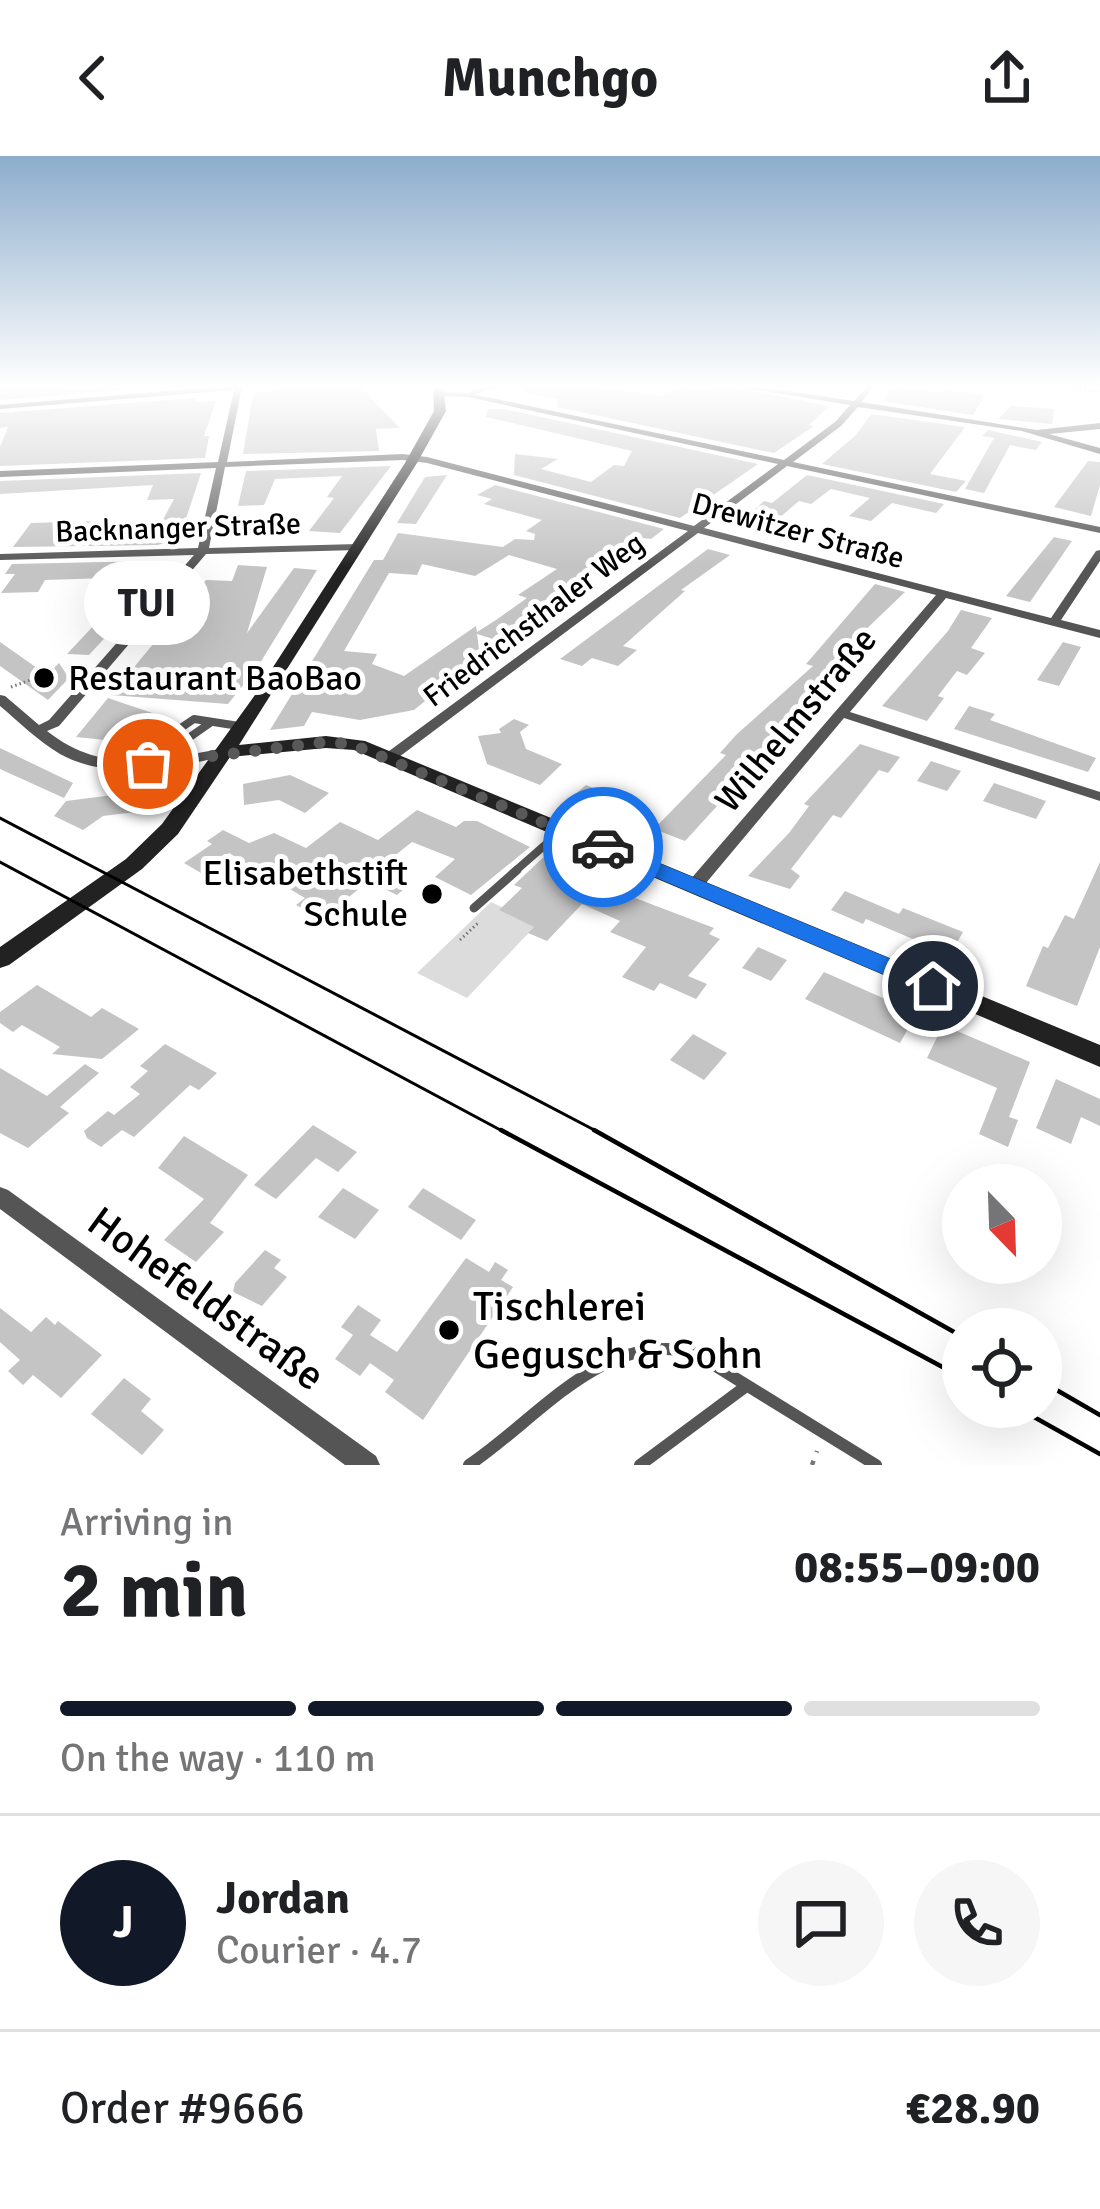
<!DOCTYPE html>
<html lang="en">
<head>
<meta charset="utf-8">
<style>
  body { margin:0; font-family:Signika,sans-serif; background:#f6f6f6; color:#202124; height:100vh; display:flex; flex-direction:column; font-size:45px; white-space:nowrap }
  * { box-sizing:border-box; margin:0 }
  p { font-size:39px; color:#757577 }
  .icon { flex:none; width:66px; height:66px; fill:none; stroke:currentColor; stroke-width:2; stroke-linecap:round; stroke-linejoin:round }
  .map { position:relative; height:1309px; overflow:hidden }
  .sheet { display:flex; flex-direction:column; background:#fff; flex:1 }
  .sheet>* { flex:none }
  .needle { width:78px; rotate:157deg }
  .buttons { position:absolute; left:942px; top:1008px; display:grid; gap:24px }
  .buttons a { display:grid; place-items:center; width:120px; height:120px; border-radius:50%; background:#fff; box-shadow:0 12px 48px #0002; font-size:60px }
  .pin { position:absolute; display:grid; place-items:center; width:102px; height:102px; color:#fff; margin:-51px; border:6px solid #fff; border-radius:50%; box-shadow:0 3px 12px #0007 }
  .courier { position:absolute; display:grid; place-items:center; width:120px; height:120px; margin:-60px; border:9px solid #1a73e8; border-radius:50%; background:#fff; color:#222; box-shadow:0 3px 15px #0007 }
  .bubble { position:absolute; height:84px; border-radius:42px; background:#fff; box-shadow:0 12px 48px #0002; font-size:39px; font-weight:700; line-height:84px; text-align:center }
  .overview em { font-style:normal; font-weight:700 }
  .overview div { display:flex; flex-direction:column-reverse }
  .overview { display:flex; align-items:center; justify-content:space-between; height:204px; padding:0 60px }
  h1 { font-size:78px; font-weight:700; line-height:90px }
  .bar { display:grid; grid-template-columns:repeat(4,1fr); gap:18px 12px; align-content:center; height:144px; padding:0 60px }
  .bar i { height:15px; border-radius:9px; background:#e0e0e0 }
  .bar .active { background:#111827 }
  .bar p { grid-column:span 4 }
  .line { display:flex; align-items:center; gap:30px; padding:0 60px; border-top:3px solid #e0e0e0 }
  .line div { flex:1 }
  .round { display:grid; place-items:center; flex:none; width:126px; height:126px; border-radius:63px; background:#f6f6f6 }
  header { display:flex; justify-content:space-between; align-items:center; height:156px; padding:0 60px; background:#fff; font-size:54px; font-weight:700 }
  .map>svg:first-child { display:block }
</style>
</head>
<body>
<header><svg class="icon" aria-label="back" viewBox="0 0 24 24"><path d="M15 5l-7 7 7 7"/></svg>Munchgo<svg class="icon" aria-label="share" viewBox="0 0 24 24"><path d="M12 15V3M7 8l5-5 5 5M5 13v7h14v-7"/></svg></header>
<div class="map">
<svg width="1100" height="1309" viewBox="0 0 1100 1309">
  <rect width="100%" height="100%" fill="#fff"/>
  <!-- green -->
  <path fill="#dcdcdc" d="M491,746l46,22 -70,74 -50,-25z"/>
  <!-- building -->
  <path fill="#c4c4c4" fill-rule="evenodd" d="M0,229h66l5,5 113,-5 -184,15z
    M296,229h62l42,43 -24,1 3,22 -136,3 10,-60z
    M524,229h60l76,11 21,-9 26,4v-6h15l107,21 -20,19 5,1 -40,27 -217,-46 1,-8 -35,-7z
    M894,230l46,7 3,-4 42,6 -12,20 -91,-14z
    M196,242v4l20,-1 -12,35h5l-4,22 -205,8v-19l8,-20 -8,1v-15z
    M1011,250l43,3 -2,15 -54,-5z
    M488,253h16l254,55 -78,54 -166,-43 1,-21 43,5 -17,10 50,13 23,-17 10,1 8,-15 -146,-34z
    M871,258l94,13 -35,47 36,7 -10,11 -134,-28 34,-29z
    M988,274l54,12 -6,8 -26,-5 -26,48 -19,-4 29,-51 -12,-2z
    M1088,305l12,1v23l-9,31 -37,-9z
    M391,310l-51,67 -31,-2 25,-33 -7,-1 15,-21 -67,3 -11,26 -26,1 8,-35z
    M201,317l-22,67 -22,5 -144,2 18,-24 70,-2 -3,8h60l16,-30 -27,1 6,-15 -153,9v-13z
    M447,319l-31,49 -19,-1 28,-46z
    M807,319l137,29 -8,9 -44,-10 -21,18 -22,-5 21,-18 -39,-9 -20,15 -12,-3 -34,29 -26,-6 25,-23 8,2z
    M495,329l169,44 -13,10 -9,-1 -56,40 7,2 -91,62 -25,-8 3,23 -66,53 -54,10 -48,-8 -8,14 -34,4 104,-170h9l15,-27 105,14 12,-8 19,1 1,-6 -9,-3 16,-11 -58,-16 8,-5 -15,-4zM509,399l48,14 -39,26 9,3 -31,22 -19,12 -1,-6 -72,50 -32,-12 5,-10 -33,-3 45,-78 28,2 5,-11 53,12z
    M1054,381l18,4 -42,61 -24,-6z
    M708,393l22,6 -49,35 4,1 -62,55 14,4 -19,16 -26,-8 -10,8 -22,-7z
    M150,405l-7,13 20,1 -74,80 -22,-1 72,-77 -94,3 -7,12 -37,1 14,-19h-10l7,-10z
    M238,409l29,2 -20,66 47,-65 23,2 -60,98 -29,36 -117,-9 95,-115 26,1z
    M875,428l30,8 -48,46 -51,68 -66,75 -55,60 -31,-12 72,-74 -6,-2 16,-18 77,-69 -7,-2z
    M961,454l31,8 -21,30 14,5 -18,22 -10,-4 -19,25 6,2 -17,23 -45,-15 66,-75z
    M0,486l47,33 12,-12 10,15 -21,22 -48,-34z
    M1063,486l18,5 -22,39 -22,-6z
    M108,542l68,23 -21,15 -45,-4 -5,8 -29,-3z
    M969,550l26,8 -5,6 106,38 -8,14 -134,-43z
    M514,563l15,6 -9,7 6,17 36,15 -22,21 -53,-21 -9,-28 23,-3 -2,-4z
    M860,588l40,13 -12,16 -9,-3 -38,48 -8,-3 -42,54 9,7 -10,13 -42,-13 41,-43 20,-27 -5,-2z
    M0,592l73,35 -9,15 -64,-29z
    M931,605l30,10 -14,20 -30,-10z
    M290,619l39,18 -24,20 -26,-13 -35,5 -1,-21z
    M994,627l52,18 -10,18 -53,-18z
    M586,629l51,22 -18,17 -52,-23z
    M152,634l-1,20 -48,6 -20,14 -29,-14 12,-15z
    M417,654l39,17 8,-6h13l53,26 -59,48 -36,-18 20,-18 -43,-17 -34,27 32,15 -13,11 -29,-14 -45,38 -27,-14 9,-7 -76,-45 -28,20 -17,-10 28,-19 -5,-3 16,-11 26,13 25,-10 32,15 34,-26 38,18z
    M547,698l79,34 -4,5 92,35 -5,6 11,5 -32,37 19,8 -11,15 -36,-16 -6,8 -32,-14 24,-30 -36,-15 10,-11 -38,-17 -35,37 -19,-8 6,-6 -35,-17 23,-22 -8,-3z
    M1100,706v85l-23,59 -51,-20 17,-40 5,2 17,-33 9,4z
    M845,735l54,23 4,-6 60,24 -13,23 -84,-36 -3,5 -32,-14z
    M758,791l29,13 -16,21 -29,-13z
    M824,816l93,41 -17,30 -95,-44z
    M37,829l54,32 11,-9 37,21 -37,30 -50,-5 8,-7 -38,-22 -9,7 -13,-9v-11z
    M943,869l87,37 -21,55 9,3 -10,27 -29,-13 18,-46 -70,-30z
    M693,878l34,19 -23,27 -34,-20z
    M165,888l52,29 -18,17 -9,-5 -56,52 -12,-7 -21,17 -14,-9 -3,-7 24,-20 6,4 26,-21 -10,-7 18,-16 -8,-5z
    M85,908l14,9 -39,34 9,6 -41,35 -28,-15v-65l47,28z
    M1056,923l44,20v27l-19,-9 -10,27 -35,-16z
    M313,969l44,27 -19,20 -22,-14 -40,41 -22,-14z
    M184,980l64,39 -38,48 14,9 -28,30 -32,-22 40,-41 -46,-31z
    M343,1032l36,22 -24,29 -37,-22z
    M423,1032l53,32 -15,20 -53,-33z
    M265,1094l16,10 -7,8 13,9 -25,29 -29,-14 2,-9z
    M466,1102l23,14 6,-10 13,8 -7,10 12,7 -90,133 -38,-28 9,-12 -24,-17 -10,13 -25,-17 18,-24 -12,-8 17,-22 23,15 -11,15 27,17z
    M0,1152l31,24 15,-15 9,8 3,-4 44,34 -41,43 -28,-23 -10,10 -15,-14 12,-11 -20,-18z
    M124,1222l27,21 -10,12 23,19 -22,25 -51,-41z"/>
  <g fill="none" stroke-linecap="round" stroke-linejoin="round">
    <!-- path-far1 -->
    <path stroke="#777" stroke-width="3" stroke-dasharray="1.5 3" stroke-linecap="butt" d="M1013,229l87,6
      M11,531l42,-15
      M120,579l14,1 -12,8z
      M460,784l18,-17"/>
    <!-- path -->
    <path stroke="#777" stroke-width="4.5" stroke-dasharray="4.5 9" stroke-linecap="butt" d="M812,1309l5,-14"/>
    <!-- lane-far3 -->
    <path stroke="#555" stroke-width="4.5" d="M473,236l21,-6"/>
    <!-- lane-far2 -->
    <path stroke="#555" stroke-width="8" d="M154,590h23l33,-23
      M148,607l6,-17 40,-27 45,7
      M513,717l48,-42"/>
    <!-- lane-far1 -->
    <path stroke="#555" stroke-width="9" d="M474,752l43,-38"/>
    <!-- lane -->
    <path stroke="#555" stroke-width="12" d="M469,1309c69,-46 133,-134 224,-113l183,113
      M640,1309l105,-78"/>
    <!-- street -->
    <path fill="#555" fill-rule="evenodd" d="M239,229h35l-31,4 -2,3 -14,70 176,-8 24,3 267,69 84,-62 -310,-67 -26,-1 -4,-2 4,-2 26,1 316,67 51,-38 15,-17 -124,-20h20l108,16 14,-16h8l-15,17 176,28 63,-7v6l-51,5 51,14v6l-78,-23 -164,-24 -17,19 -48,36 307,65v6l-313,-67 -83,62 347,90 45,-67 4,-1v11l-39,59 39,10v8l-154,-40 -96,114 250,80v9l-256,-83 -143,171h-12l-2,-4 2,-4 247,-286 -238,-62 -303,227h-10l-2,-3 2,-3 303,-223 -261,-68 -24,-3 -178,7 -16,81 149,-4 5,3 -5,3 -152,4 -147,172 -12,5c57,45 112,29 178,17l7,4 -2,3c-54,12 -119,27 -170,-1 -22,-13 -41,-32 -60,-48v-11l5,1 34,29 10,-5 145,-165 -194,5v-6l198,-6 18,-80 -216,9v-6l218,-9 16,-72 -234,19v-4z
      M0,1031l8,3 368,266 4,9h-35l-345,-256z"/>
    <!-- secondary -->
    <path fill="#222" fill-rule="evenodd" d="M433,229h10l3,26 -29,52 -178,282 87,-9 39,5 735,304v22l-746,-317 -28,-2 -96,9 -52,77 -36,35 -133,96 -9,3v-21l126,-88 36,-35 93,-129 150,-232 29,-52z"/>
    <!-- tram-far1 -->
    <path stroke="#000" stroke-width="3" d="M0,662l600,315
      M0,706l506,271"/>
    <!-- tram -->
    <path stroke="#000" stroke-width="4.5" d="M501,974l462,248
      M594,974l369,207
      M1041,1225l59,34
      M1016,1251l84,47"/>
  </g>
  <!-- sky -->
  <linearGradient id="sky" x2="0" y2="1"><stop stop-color="#8cadcc"/><stop offset="0.56" stop-color="#fff"/><stop offset="1" stop-color="#fff" stop-opacity="0"/></linearGradient>
  <rect width="1100" height="412" fill="url(#sky)"/>
  <!-- route -->
  <path fill="#1a73e8" d="M603,684l339,140 3,6 -3,6h-17l-329,-140v-10z"/>
  <g fill="none" stroke-linecap="round" stroke-linejoin="round">
    <!-- done -->
    <path stroke="#595959" stroke-width="12" stroke-dasharray="0 21.6" d="M148,608l178,-22 25,2 252,103"/>
  </g>
  <!-- markers -->
  <g fill="#000" stroke="#fff" stroke-width="4.5">
    <circle cx="44" cy="522" r="12"/>
    <circle cx="432" cy="738" r="12"/>
    <circle cx="449" cy="1174" r="12"/>
  </g>
  <g text-anchor="middle" dominant-baseline="central" stroke-width="10" stroke-linejoin="round" paint-order="stroke">
    <!-- far-street labels -->
    <g font-size="30" fill="#000" stroke="#fff">
      <text transform="translate(178 372) rotate(-2)">Backnanger Straße</text>
      <text transform="translate(798 375) rotate(15)">Drewitzer Straße</text>
      <text transform="translate(534 464) rotate(-37)">Friedrichsthaler Weg</text>
    </g>
    <!-- poi labels -->
    <g font-size="36" fill="#000" stroke="#fff" text-anchor="start">
      <text x="68" y="522">Restaurant BaoBao</text>
      <text x="408" y="717" text-anchor="end">Elisabethstift<tspan x="408" dy="41">Schule</tspan></text>
    </g>
    <!-- street labels -->
    <g font-size="36" fill="#000" stroke="#fff">
      <text transform="translate(796 564) rotate(-50)">Wilhelmstraße</text>
    </g>
    <!-- near-street labels -->
    <g font-size="42" fill="#000" stroke="#fff">
      <text transform="translate(206 1143) rotate(36)">Hohefeldstraße</text>
    </g>
    <!-- near-poi labels -->
    <g font-size="42" fill="#000" stroke="#fff" text-anchor="start">
      <text x="473" y="1150">Tischlerei<tspan x="473" dy="48">Gegusch &amp; Sohn</tspan></text>
    </g>
  </g>
</svg>
<div class="buttons">
<a><svg class="needle" viewBox="-14 -14 28 28"><path d="M0-13l5 13h-10z" fill="#e53935"/><path d="M0 13l5-13h-10z" fill="#757577"/></svg></a>
<a><svg class="icon" aria-label="locate" viewBox="0 0 24 24"><circle cx="12" cy="12" r="6"/><path d="M12 2v4M12 18v4M2 12h4M18 12h4"/></svg></a>
</div>
<div class="pin" style="left:148px;top:608px;background:#ea580c"><svg class="icon" aria-label="bag" viewBox="0 0 24 24"><path d="M5 8h14l-1 12H6zM9 8a3 3 0 0 1 6 0"/></svg></div>
<div class="pin" style="left:933px;top:830px;background:#1f2937"><svg class="icon" aria-label="home" viewBox="0 0 24 24"><path d="M3 11l9-7 9 7M6 9v11h12V9"/></svg></div>
<div class="courier" style="left:603px;top:691px"><svg class="icon" aria-label="car" viewBox="0 0 24 24"><path d="M5 17H2v-5l4-1 3-4h7l3 4 3 1v5h-3M9 17h6M6 11h13"/><circle cx="7" cy="17" r="2"/><circle cx="17" cy="17" r="2"/></svg></div>
<div class="bubble" style="left:84px;top:405px;width:126px">TUI</div>
</div>
<section class="sheet">
<div class="overview"><div><h1>2 min</h1><p>Arriving in</p></div><em>08:55–09:00</em></div>
<div class="bar"><i class="active"></i><i class="active"></i><i class="active"></i><i></i><p>On the way · 110 m</p></div>
<div class="line" style="height:216px"><b class="round" style="background:#111827;color:#fff">J</b><div><b>Jordan</b><p>Courier · 4.7</p></div><a class="round"><svg class="icon" aria-label="chat" viewBox="0 0 24 24"><path d="M4 5h16v11H9l-5 4z"/></svg></a><a class="round"><svg class="icon" aria-label="phone" viewBox="0 0 24 24"><path d="M5 4h4l2 5-3 2q2 4 5 5l2-3 5 2v4C11 20 4 13 5 4z"/></svg></a></div>
<div class="line" style="height:156px"><div>Order #9666</div><b>€28.90</b></div>
</section>
</body>
</html>
